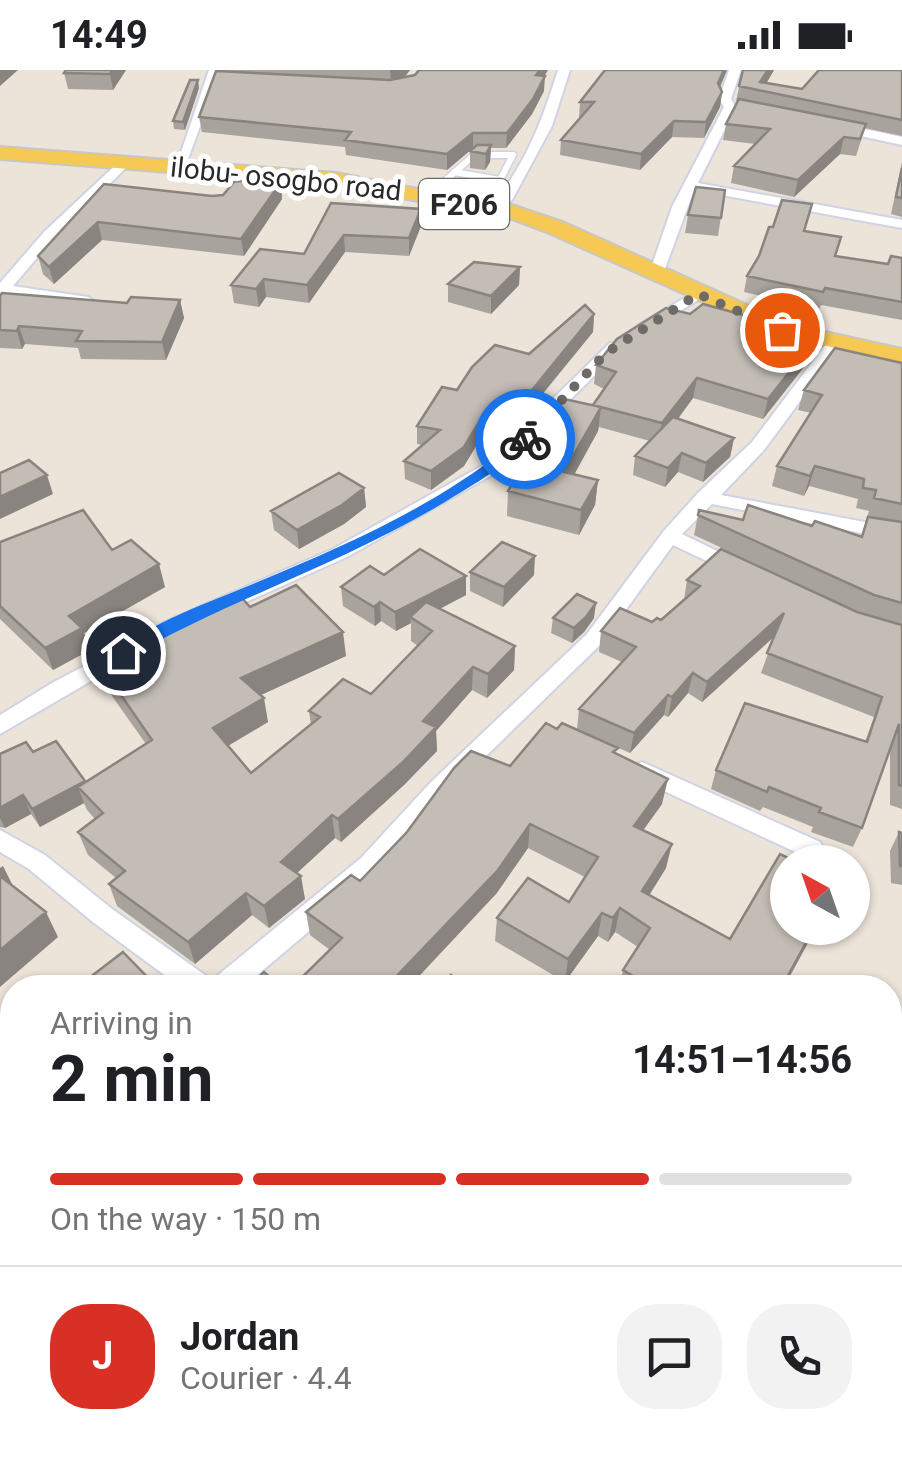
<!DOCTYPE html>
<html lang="en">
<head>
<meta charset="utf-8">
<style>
  body { margin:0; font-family:Roboto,sans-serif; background:#f2f2f2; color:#202124; height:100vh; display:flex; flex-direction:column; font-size:38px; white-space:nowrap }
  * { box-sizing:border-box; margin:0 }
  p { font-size:32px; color:#757577 }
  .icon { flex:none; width:55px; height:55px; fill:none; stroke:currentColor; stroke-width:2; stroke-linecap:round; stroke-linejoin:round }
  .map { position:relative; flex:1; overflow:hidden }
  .drawer { position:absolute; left:0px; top:905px; width:902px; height:490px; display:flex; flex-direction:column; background:#fff; border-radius:40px 40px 0 0; box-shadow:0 2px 8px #0004 }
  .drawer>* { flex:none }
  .needle { width:65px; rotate:320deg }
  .buttons { position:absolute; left:770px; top:775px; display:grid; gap:20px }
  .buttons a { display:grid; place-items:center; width:100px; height:100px; border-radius:50%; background:#fff; box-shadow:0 2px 8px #0004; font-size:50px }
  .pin { position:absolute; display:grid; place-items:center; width:85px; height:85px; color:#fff; margin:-42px; border:5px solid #fff; border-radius:50%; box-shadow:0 2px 10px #0007 }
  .courier { position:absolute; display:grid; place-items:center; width:100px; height:100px; margin:-50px; border:8px solid #1a73e8; border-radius:50%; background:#fff; color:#222; box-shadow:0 2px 12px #0007 }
  .summary em { font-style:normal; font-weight:700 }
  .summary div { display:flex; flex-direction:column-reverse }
  .summary { display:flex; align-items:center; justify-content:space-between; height:170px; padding:0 50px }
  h1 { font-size:65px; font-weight:700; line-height:75px }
  .bar { display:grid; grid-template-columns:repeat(4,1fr); gap:15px 10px; align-content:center; height:120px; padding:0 50px }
  .bar i { height:12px; border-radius:8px; background:#e0e0e0 }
  .bar .current { background:#d93025 }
  .bar p { grid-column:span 4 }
  .line { display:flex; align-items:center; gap:25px; padding:0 50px; border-top:2px solid #e0e0e0 }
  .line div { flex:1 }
  .round { display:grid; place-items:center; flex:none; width:105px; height:105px; border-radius:40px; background:#f2f2f2 }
  .status { display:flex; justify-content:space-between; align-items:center; height:70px; padding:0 50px; background:#fff; direction:ltr }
  .status svg { height:28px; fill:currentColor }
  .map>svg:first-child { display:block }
</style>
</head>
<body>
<div class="status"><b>14:49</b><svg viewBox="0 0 49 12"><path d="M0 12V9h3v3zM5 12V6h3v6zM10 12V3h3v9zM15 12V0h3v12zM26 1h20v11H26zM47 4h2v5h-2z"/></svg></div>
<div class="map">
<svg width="902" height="1395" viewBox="0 0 902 1395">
  <rect width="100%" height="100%" fill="#ece3d9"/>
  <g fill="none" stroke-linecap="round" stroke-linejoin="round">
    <defs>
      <path id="lane" d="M454,102l46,8
        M428,126l46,-41h39l-13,25 -31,25"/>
      <path id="street" d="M209,0h12l-36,97 -10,3z
        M558,0h12l-18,56 -40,74 -10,9h-10l-2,-3c35,-38 53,-88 68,-136z
        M729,0h12l-10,29 5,8 -38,76 204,37v8l-208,-38 -31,84 -12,3 -2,-3 23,-67 52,-100 -5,-8z
        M837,53l65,14v8l-69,-15 -2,-3z
        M121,90l10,3 -77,75 -41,48 75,11 7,4 -2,3 -87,-10 -6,2v-13l44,-51z
        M698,220l5,1v6l-51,31 -13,-3z
        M829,270l14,3 -79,107 -43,45 181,34v12l-190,-37 -30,30 64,31 3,4 -3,4h-14l-59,-28 -72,99 -154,150 -68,78 -137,116h-60l-88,-65 -65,-54 -29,-17v-22l45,25 67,54 100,71 149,-122 70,-76 156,-148 76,-102 35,-39 54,-51z
        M610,273l14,3 -125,125 -152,86 -173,77h-14l-3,-5 3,-5 173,-75 154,-86z
        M139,567l10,7 -3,5 -146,85v-19l52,-32z
        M642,692l178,80 4,7 -4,7 -8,3 -8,-3 -170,-79 -3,-6 3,-6z
        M12,1077v32l-12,6v-33z
        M0,1214l12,7v39l-12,-6z
        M12,1329v42l-12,6v-42z
        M139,1382h39l5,13h-38z"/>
      <path id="primary" d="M0,77l336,26 133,26 28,1 68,23 224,101 113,25v14l-128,-29 -225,-101 -55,-21 -25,-1 -133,-26 -336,-26z"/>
    </defs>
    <!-- lane casing -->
    <use href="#lane" stroke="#cfd3e3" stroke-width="9"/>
    <!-- street casing -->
    <use href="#street" stroke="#cfd3e3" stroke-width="4"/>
    <!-- primary casing -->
    <use href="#primary" stroke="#c7c7c7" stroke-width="4"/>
    <!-- lane -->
    <use href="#lane" stroke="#fff" stroke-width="6"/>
    <!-- street -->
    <use href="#street" fill="#fff" fill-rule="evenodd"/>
    <!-- primary -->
    <use href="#primary" fill="#f6c854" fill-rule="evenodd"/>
  </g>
  <!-- wall -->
  <path fill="#a9a39d" d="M126,0l-13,20 -45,-1 -4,-16z
    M224,0h186l-6,8 11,-3 4,-5h129l-4,6v15l-12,23 -26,34h-15l-1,14 -5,8 -15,-2v-17l3,-3 -26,22 -101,-15 -1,-8 -143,-15 -3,-15z
    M605,0h122l-7,17 2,5 -2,15 -16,31 -32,-1 -32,33 -80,-15 1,-15 20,-23h-2l1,-15z
    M743,0h31l-8,13 36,6 100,-19v66l-37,-8 -9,28 -16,-2 -46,43 -63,-14 3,-17 21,-22 -32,-4 3,-16 12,-23h-2z
    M199,18l-14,42 -11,-1 -1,-8z
    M902,92v55l-11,-3z
    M281,112l1,17 -38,57 -142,-16 -48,44 -11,-10 -5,-18 66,-72 108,12 11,-1z
    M725,120l-7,46 -33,-3 3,-18z
    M331,133l90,23 -12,30 -64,-4 -36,51 -43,-6 -7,10 -25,-4 -3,-18 73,-31z
    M805,161l31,26 52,7 14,-6v62l-81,-15 -2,4 -75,-17 3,-16z
    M520,197l-1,18 -28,29 -43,-12v-18z
    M0,226l127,7 53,-3 4,18 -18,42 -85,-1 -3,-11 -53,-4 -3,5 -22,-1z
    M594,244l-1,18 -88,108 -23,-4 -18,30 -33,24 -26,-11 -1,-18 18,-16 -5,-1v-18l40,-36 72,-36z
    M690,244l89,14 25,12 9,2 -5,20 -45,57 -70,-21 -15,21 56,19 -4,19 -27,25 -25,-10 -13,15 -32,-12 2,-19 15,-15 -51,-14 -1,4 -24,43 24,6 -3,25 -16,30 -72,-19 1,-25 84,-86 12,-16 -10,-5 2,-19z
    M902,293v446l-12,-4v-56l-28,79 -9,19 -42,-15 2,-5 -50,-20 -3,4 -49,-22 5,-19 149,-28 9,-25 -113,-44 13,-36 -72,65 -14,-9 -20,24 -4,-2 -34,38 -39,-17 25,18 46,50 -19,26 23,38 -17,27 81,44 58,-11h28l-29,54 11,6h-179l4,-18 15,-23 -23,-15 -7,10 -10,-6 -33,46 -70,-41 2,-23 72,-16 16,-25 -57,-29 -32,46 -166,56 -20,-15 -4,-23 54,-31 150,-115 47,-37h20l2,-20 43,-47 -23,-10 2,-21 60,-11 23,-20 3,-20 176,34 -169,-79 5,-25 44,10 69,6 49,11 8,-26 -13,-3 2,-9 -49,-13 -5,10 -32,-10 5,-20 34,-53 -13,-3 6,-20z
    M364,418l2,19 -22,17 -45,25 -25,-19 -3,-19z
    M0,472l112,8 53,37 -81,46 6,17 -37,20 -53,-51z
    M470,502l64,3 -31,32 -33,-16z
    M384,505l82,1v19l-26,14 75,37 -1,24 -27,28 -15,-8 -36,41 1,20 -33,34 -63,57 -6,-4 -38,35 8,26 -36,29 -17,-13 -57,49 -78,-58 -8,-22 7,-6 -28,-23 -10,-23 17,-13 -8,-9 -3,-7 -44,24 -9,-13 -26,14 -5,-1v-73l33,-2 52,30 61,-38 -34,-48 -7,-24 13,-6 -6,-20 32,-6 52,-20 54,-13 96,49 -86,39 8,27 -40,24 23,27 60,-48 -2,-14 62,-17 47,-48 -7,-5v-18l-15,8 -15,-10 -6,5 -32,-20 -2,-19z
    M553,548h41l-10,14 -12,11 -21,-10z
    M899,762l3,1v52l-11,-2 -1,-32z
    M896,1042l6,2v51l-12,-5v-35l1,-5z
    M890,1126l12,6v223l-12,8z
    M697,1382h15l26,13h-49l2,-6z"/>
  <!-- shaded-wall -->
  <path fill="#89847f" d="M0,0h18l-18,16z
    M112,0h14l-13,20 -3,-16z
    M390,0h20l-8,10 -11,1z
    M540,0h8l-12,20v-15z
    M724,0h3l-12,28 3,-15z
    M768,0h6l-12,21 -2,-9z
    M545,6l-1,15 -12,23 -26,34 1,-15z
    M198,10l1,8 -14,42 -2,-8z
    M722,22l-2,15 -16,31 2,-16z
    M674,51l-2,16 -32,33 1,-16z
    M473,63v15l-26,22v-16z
    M844,67l-4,17 -46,43 4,-17z
    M491,75l-1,17 -5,8 1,-16z
    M281,112l1,17 -38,57 -3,-17z
    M421,139v17l-12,30v-18z
    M98,152l4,18 -48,44 -5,-17z
    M344,165l1,17 -36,51 -2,-18z
    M520,197l-1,18 -28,29v-18z
    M264,209l2,18 -7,10 -3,-18z
    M180,230l4,18 -18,42 -4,-18z
    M594,244l-1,18 -88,108 1,-18z
    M19,256l6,18 -3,5 -5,-18z
    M813,272l-5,20 -45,57 5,-20z
    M697,308l-4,20 -34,46 3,-21z
    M601,337l-3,24 -36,66 2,-25z
    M482,347v19l-18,30 -33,24v-19z
    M734,368l-4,19 -27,25 3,-19z
    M682,383l-4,19 -13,15 3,-19z
    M815,396l-6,20 -5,10 6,-20z
    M47,405l6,19 -53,25v-22z
    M598,410l-3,25 -16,30 2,-25z
    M364,418l2,19 -22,17 -45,25 -2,-19z
    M535,486l-1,19 -31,32 1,-20z
    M159,494l6,23 -81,46 6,17 -37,20 -8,-22 24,-32z
    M466,506v19l-50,26 -6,-4 1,6 -15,8 -1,-19z
    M380,532l1,19 -6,5 -1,-19z
    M596,533l-2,15 -10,14 -12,11 2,-15z
    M784,543l-6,20 -76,69 5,-20z
    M343,562l3,24 -100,46 -5,-24z
    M515,576l-1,24 -27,28 1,-24z
    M473,597l-1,23 -36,41 1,20 -33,34 -63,57 -3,-23z
    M693,603l-5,20 -20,24 4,-20z
    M668,625l-4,20 -34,38 4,-20z
    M264,628l4,24 -49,29 -6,-23z
    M668,709l-6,25 -33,46 5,-24z
    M85,711l-7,6 6,16 -44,24 -8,-18z
    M23,725l8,19 -26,14 -5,-10v-10z
    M332,745l3,23 -50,46 -4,-22z
    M530,754l-2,24 -32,46 -88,94h-19l-1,-3z
    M672,774l-6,24 -29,47 5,-24z
    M3,796l13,26 -16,-11v-13z
    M301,806l4,23 -36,29 -5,-22z
    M246,823l6,22 -57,49 -7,-22z
    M620,838l-5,24 -7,10 5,-24z
    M46,842l12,25 -58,50v-37z
    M602,843l-4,23 -33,46 3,-23z
    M814,858h2l-33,60h-1z
    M0,1284l11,13 -11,10z
    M99,1382h13l3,3 -5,6 4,4h-3z
    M413,1382h7l-7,13 -4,-6z"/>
  <!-- building -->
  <path fill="#c4bdb6" stroke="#89847f" stroke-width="2.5" d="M66,0h46l-2,4 -46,-1z
    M419,0h121l-4,5 9,1 -12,23 -26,34h-34l-26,21 -102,-14 6,-8 -152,-15 17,-46 174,9 25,-5z
    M605,0h119l-6,13 4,9 -16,30 -32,-1 -33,33 -80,-14 33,-38h-14z
    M743,0h25l-8,12 42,7 17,-19h83v50l-163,-34z
    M190,10h8l-15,42 -10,-1z
    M739,29l127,25 -6,15 -16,-2 -46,43 -64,-14 36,-37 -44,-5z
    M477,75h14l-5,9 -16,-3z
    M902,98v30l-6,-1z
    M235,111l46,1 -40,57 -143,-17 -49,45 -11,-11 66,-72 108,12 11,-1z
    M696,117l29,3 -4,28 -33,-3z
    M782,130l30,4 -8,27 37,6 -6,19 53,8 3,-8 11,2v44l-77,-14 -2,4 -76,-16 12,-20 10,-29h4z
    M331,133l90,6 -12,29 -65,-3 -37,50 -43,-6 -8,10 -25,-4 29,-36 44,5z
    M474,192l46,5 -29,29 -43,-12z
    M2,223l125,10 4,-6 49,3 -18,42 -86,-1 6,-10 -63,-5 -2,5 -17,-1v-34z
    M703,234l77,21 -2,3 28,7 -3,5 10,2 -45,57 -71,-21 -35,45 -69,-18 23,-33 -20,-7 21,-26 49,-31 24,6z
    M585,235l9,9 -88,108 -24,-5 -18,30 -33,24 -27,-10 36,-31 -23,-4 25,-39 15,3 15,-23 23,-22 34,9z
    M835,278l67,15v141l-28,-6 2,-8 -13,-2 1,-9 -49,-13 -5,10 -33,-10 45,-71 -18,-5z
    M564,329l37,8 -37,65 34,8 -17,30 -73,-19z
    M673,347l61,21 -28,25 -24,-10 -14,15 -33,-12z
    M29,390l18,15 -47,22v-24z
    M339,403l25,15 -22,17 -45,25 -26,-19z
    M748,435l64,21 3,-5 47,16 6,-20 34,5v81l-28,-8 -176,-80 1,-5 44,10z
    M83,440l29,40 19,-10 28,24 -90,52 13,12 -37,20 -45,-42v-64z
    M502,472l33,14 -31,31 -34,-15z
    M420,479l46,27 -71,36 -15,-10 -6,5 -33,-20 29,-21 14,9z
    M721,479l136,63 45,13v161l-3,-1v-61l-37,104 -43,-16 2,-4 -52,-21 -2,5 -51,-22 29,-67 122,39 15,-45 -115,-44 17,-40 -77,69 -14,-9 -21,24 -4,-2 -34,38 -55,-24 57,-62 -35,-16 19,-23 32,14 5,-4 4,2 39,-34 -13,-6z
    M296,515l47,47 -102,46 23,20 -51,30 38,45 69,-56 -11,-6 34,-32 28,15 61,-63 -22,-14 16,-15 89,44 -27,28 -15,-7 -50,54 13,6 -33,35 -65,57 -6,-4 -51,47 20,14 -37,30 -18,-13 -58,49 -79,-58 16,-13 -47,-39 25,-19 -25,-26 74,-47 -47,-68 22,-10 -15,-16 25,-13 7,7 47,-25 5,5 46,-22 8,9z
    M577,524l19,9 -10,14 -12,11 -21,-10z
    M546,653l11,6 5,-6 56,25 -5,4 55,27 -34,47 38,18 -30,47 88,48 50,-85 17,8h-9v66h26l-29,53 13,7h-145l-30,-18 27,-42 -30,-20 -7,10 -11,-5 -34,46 -71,-41 31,-40 41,24 29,-45 -68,-33 -32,46 -110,115 4,3h-101l51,-50 -36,-26 45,-37 9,6 47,-49 47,-64 17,-17 39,15z
    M56,671l29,40 -53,28 -9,-14 -23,13v-54l26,-12 7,10z
    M899,762l3,1v33h-2z
    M0,806l46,36 -46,38z
    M123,882l29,30 -7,6h-69z
    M264,902l18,16h-34z
    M451,905l21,13h-31z
    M896,1042l6,2v42l-12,-5z
    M890,1126l12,6v222l-12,-6z
    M12,1128v62l-12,-14v-37z
    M12,1359v23h87l12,13h-111v-21z
    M192,1382h221l-4,7 10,6h-215z
    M700,1382h12l26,13h-42z"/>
  <!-- route -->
  <path fill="#1a73e8" d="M521,366l10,3c-24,27 -55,44 -86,63 -101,61 -214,97 -316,155l-13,-4c28,-29 105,-55 144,-72 91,-38 185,-79 261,-145z"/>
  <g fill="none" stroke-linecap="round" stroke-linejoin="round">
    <!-- done -->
    <path stroke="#6d6a67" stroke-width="10" stroke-dasharray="0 18" d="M525,369l81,-86 92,-59 84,36"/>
  </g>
  <g text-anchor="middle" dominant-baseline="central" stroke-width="10" stroke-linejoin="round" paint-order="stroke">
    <!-- far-street labels -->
    <g font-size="28" fill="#292929" stroke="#fff">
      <text transform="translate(286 109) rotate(6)">ilobu- osogbo road</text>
    </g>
    <!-- shield labels -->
    <rect fill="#fff" stroke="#696969" stroke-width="2.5" x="419" y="109" width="90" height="50" rx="8"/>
    <g font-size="30" font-weight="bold" fill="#292929">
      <text x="464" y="134">F206</text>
    </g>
  </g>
</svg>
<div class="buttons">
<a><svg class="needle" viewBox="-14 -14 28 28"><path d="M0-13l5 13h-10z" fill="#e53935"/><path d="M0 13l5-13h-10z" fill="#757577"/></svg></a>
</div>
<div class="pin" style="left:782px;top:260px;background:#ea580c"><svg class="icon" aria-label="bag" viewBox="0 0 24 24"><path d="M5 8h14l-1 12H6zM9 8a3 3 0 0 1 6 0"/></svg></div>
<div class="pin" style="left:123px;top:583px;background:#1f2937"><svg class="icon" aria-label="home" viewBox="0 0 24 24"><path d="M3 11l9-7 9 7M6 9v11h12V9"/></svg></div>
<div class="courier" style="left:525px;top:369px"><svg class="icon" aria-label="bike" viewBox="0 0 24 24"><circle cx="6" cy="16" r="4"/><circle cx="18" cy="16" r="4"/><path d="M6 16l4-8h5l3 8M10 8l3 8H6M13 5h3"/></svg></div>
<section class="drawer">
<div class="summary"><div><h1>2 min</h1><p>Arriving in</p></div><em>14:51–14:56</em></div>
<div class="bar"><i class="current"></i><i class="current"></i><i class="current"></i><i></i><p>On the way · 150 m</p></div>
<div class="line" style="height:180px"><b class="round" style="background:#d93025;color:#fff">J</b><div><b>Jordan</b><p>Courier · 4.4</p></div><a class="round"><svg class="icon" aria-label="chat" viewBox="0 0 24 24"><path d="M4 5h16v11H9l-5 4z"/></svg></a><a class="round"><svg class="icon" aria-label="phone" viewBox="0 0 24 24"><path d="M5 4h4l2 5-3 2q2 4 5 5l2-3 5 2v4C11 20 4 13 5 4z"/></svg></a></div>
</section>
</div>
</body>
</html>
